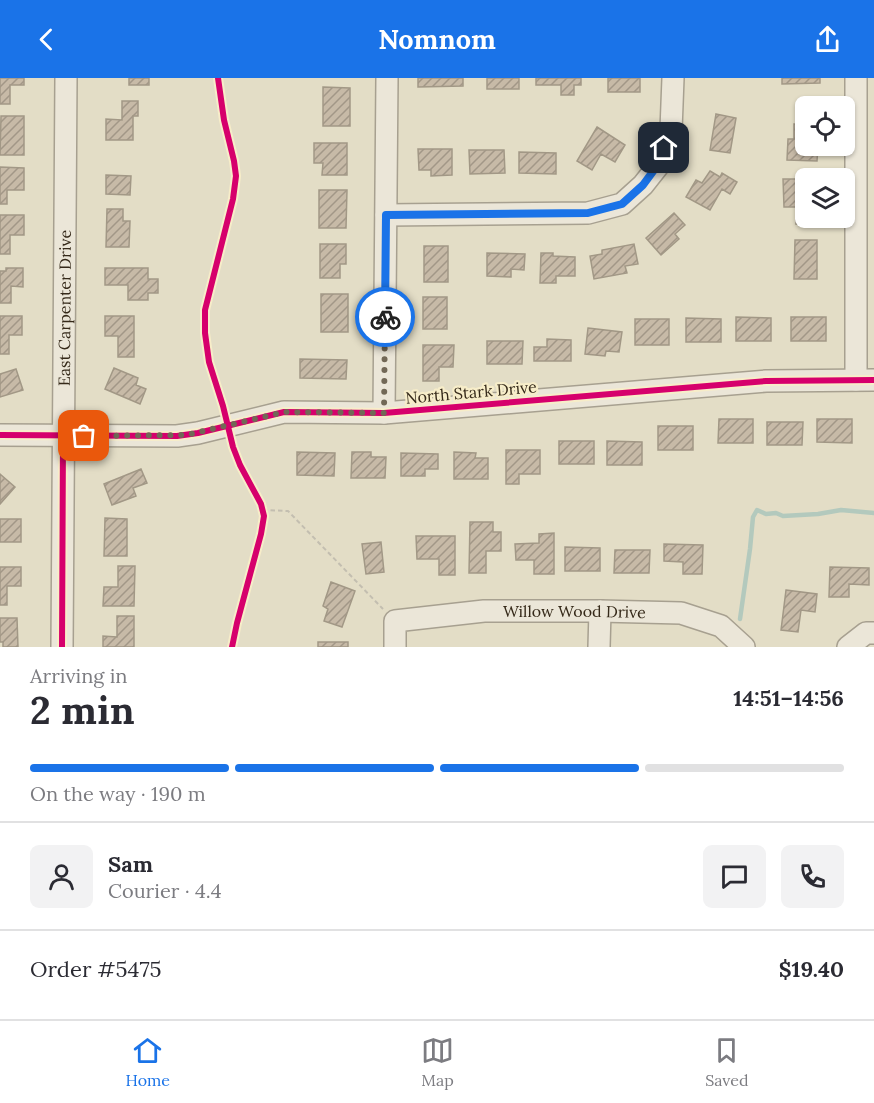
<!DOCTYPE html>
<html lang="en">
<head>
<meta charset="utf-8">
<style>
  body { margin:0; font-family:Lora,serif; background:#f2f2f3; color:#2b2b33; height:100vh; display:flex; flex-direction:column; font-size:22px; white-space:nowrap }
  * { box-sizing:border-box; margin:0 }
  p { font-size:20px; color:#7c7c81 }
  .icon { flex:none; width:33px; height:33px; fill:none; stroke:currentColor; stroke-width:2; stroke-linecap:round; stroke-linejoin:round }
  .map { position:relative; height:569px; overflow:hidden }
  .side { display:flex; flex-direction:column; background:#fff; flex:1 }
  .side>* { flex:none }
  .tools { position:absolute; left:795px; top:18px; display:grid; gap:12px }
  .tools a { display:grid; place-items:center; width:60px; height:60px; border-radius:9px; background:#fff; box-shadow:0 2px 4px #0004; font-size:30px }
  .pin { position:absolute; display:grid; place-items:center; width:51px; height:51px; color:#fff; margin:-26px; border-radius:12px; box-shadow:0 3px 9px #0006 }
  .courier { position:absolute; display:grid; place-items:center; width:60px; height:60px; margin:-30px; border:4px solid #1a73e8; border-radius:50%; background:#fff; color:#222; box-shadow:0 2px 8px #0007 }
  .summary em { font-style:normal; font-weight:800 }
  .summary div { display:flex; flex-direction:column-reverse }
  .summary { display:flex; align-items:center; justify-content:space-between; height:102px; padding:0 30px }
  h1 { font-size:39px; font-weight:800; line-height:45px }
  .bar { display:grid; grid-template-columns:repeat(4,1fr); gap:9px 6px; align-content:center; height:72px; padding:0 30px }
  .bar i { height:8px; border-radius:4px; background:#e1e1e2 }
  .bar .active { background:#1a73e8 }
  .bar p { grid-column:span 4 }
  .line { display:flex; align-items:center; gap:15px; padding:0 30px; border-top:2px solid #e1e1e2 }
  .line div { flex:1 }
  .round { display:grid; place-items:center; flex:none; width:63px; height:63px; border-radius:9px; background:#f2f2f3 }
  header { display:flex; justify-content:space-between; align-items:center; height:78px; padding:0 30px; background:#1a73e8; color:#fff; font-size:27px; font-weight:800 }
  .tabs { display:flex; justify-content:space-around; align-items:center; height:84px; border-top:2px solid #e1e1e2; background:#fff; font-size:16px; color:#7c7c81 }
  .tabs a { display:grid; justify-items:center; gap:3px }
  .tabs .active { color:#1a73e8 }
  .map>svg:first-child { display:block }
</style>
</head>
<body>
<header><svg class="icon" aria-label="back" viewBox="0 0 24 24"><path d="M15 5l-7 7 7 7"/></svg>Nomnom<svg class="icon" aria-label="share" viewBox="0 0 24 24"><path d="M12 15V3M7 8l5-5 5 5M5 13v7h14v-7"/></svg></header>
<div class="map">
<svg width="874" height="569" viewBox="0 0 874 569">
  <defs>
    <pattern id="building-hatch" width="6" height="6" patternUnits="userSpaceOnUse" patternTransform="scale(1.5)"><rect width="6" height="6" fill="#c7baa7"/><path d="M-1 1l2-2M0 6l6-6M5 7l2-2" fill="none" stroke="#a29787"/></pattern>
  </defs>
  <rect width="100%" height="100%" fill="#e3ddc6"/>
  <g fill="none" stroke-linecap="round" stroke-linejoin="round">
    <!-- stream -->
    <path stroke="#b3c9bd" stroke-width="4.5" d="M740,541l10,-70 3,-32 4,-7 9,4 10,-1 7,3 35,-2 23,-4 33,3"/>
  </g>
  <!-- building -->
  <path fill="url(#building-hatch)" stroke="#a29886" stroke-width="1.5" d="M0,0h24v7h-14v19h-10z
    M129,0h20v7h-20z
    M418,0h45v8l-45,1z
    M487,0h32v11h-32z
    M536,0h45v7h-7v10h-13v-10h-25z
    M608,0h32v14h-32z
    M782,0h38v5l-38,1z
    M323,9l27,1v38h-27z
    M122,23h16v15h-5v24h-27v-21l16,1z
    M716,36l20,4 -6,35 -20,-3z
    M1,38h23v39h-24z
    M794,46l12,1v21h12l-1,15 -30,-1 1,-21h6z
    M597,49l28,18 -10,17 -14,-8 -9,16 -15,-9z
    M314,65h33v32h-25l1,-12h-9z
    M418,71h34v26l-21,1v-6h-12z
    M469,72h35l1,23 -35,1z
    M519,74l37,1v21l-37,-1z
    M0,89l24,1v22h-17v14h-7z
    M710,93l10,6 2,-4 15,9 -7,12 -8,-5 -12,21 -24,-13 10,-17 6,3z
    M106,97l25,1 -1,19 -24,-1z
    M783,101h23v39h12v6h-22v-17h-12z
    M319,112h28l-1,38h-27z
    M107,131h16v12h7l-1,26h-23z
    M674,135l11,12 -10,9 4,5 -18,16 -15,-17z
    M0,137h24v20h-14v19h-10z
    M795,162h22v39h-23z
    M320,166h26v20h-6v14h-20z
    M634,166l4,20 -13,2 2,7 -33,6 -4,-23 12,-2v-4z
    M424,168h24v36h-24z
    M487,175l38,1 -1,16 -13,-1v8l-24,-1z
    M541,175h12v3l22,1v19h-19v7h-16z
    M6,190h17v19l-12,-1v17h-11v-32h6z
    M105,190h43v11h10v14h-10v7h-20v-15h-23z
    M321,216h27v38h-27z
    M423,219h24v32h-24z
    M0,238h22v19h-13v19h-9z
    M105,238h29v41h-16v-21h-13z
    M736,239l35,1v23h-35z
    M791,239h35v24h-35z
    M686,240l35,1v23h-35z
    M635,241h34v26h-34z
    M588,250l34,4 -3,20 -13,-1 -1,5 -20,-2z
    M547,261l24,1v21h-37v-14h13z
    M487,263h36l-1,23h-35z
    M423,267h31l-1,22h-14v14h-16z
    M300,281l47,1 -1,19 -46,-1z
    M114,290l24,10 -2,7 10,4 -6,15 -35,-15z
    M16,291l7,21 -23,7v-23z
    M719,341h34v24h-35z
    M817,341h35v24l-35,-1z
    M767,344h36l-1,23h-35z
    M658,348h35v24h-35z
    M559,363h35v23h-35z
    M607,363l35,1v23h-35z
    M506,372h34v24h-21v10h-13z
    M297,374l38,1 -1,23 -37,-1z
    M352,374h19v5h15l-1,21h-34z
    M454,374l22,1 -1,5h13v21h-34z
    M401,375l37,1v15h-13v7h-24z
    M141,391l6,14 -14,5 3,8 -24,9 -8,-21z
    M0,396l15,13 -15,17z
    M105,440l22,1v37h-23z
    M0,441h21v23h-21z
    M470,444h23v10h8v19h-15v22h-17z
    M554,455v41h-20v-14h-18l-1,-16 24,-1v-9z
    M416,458h39v39h-16v-16h-22z
    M381,464l3,30 -18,2 -4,-30z
    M664,466l39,1 -1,29h-19v-12l-19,-1z
    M565,469l35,1v23h-35z
    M615,472h35l-1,23h-35z
    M118,488h17l-1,40h-31l1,-19h14z
    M0,489h21v19h-14v19h-7z
    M830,489l39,1v17l-20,-1v13h-20z
    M331,504l24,9 -13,36 -18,-6 4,-12 -5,-3z
    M786,512l31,4 -2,18 -14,-2 -3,22 -17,-2z
    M117,538h17v31h-31v-11l14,1z
    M0,540h17l1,29h-15v-5h-3z
    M318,564h30v5h-30z"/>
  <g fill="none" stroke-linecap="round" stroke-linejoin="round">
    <defs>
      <g id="minor">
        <path d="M386,137l202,-2 34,-9 21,-19 15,-19 13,-36 2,-52"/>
        <path d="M856,302v-302"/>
        <path d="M384,335l3,-335"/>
        <path d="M0,357l177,1 21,-3 86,-21 100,1 382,-32 108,-1"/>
        <path id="s1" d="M62,569l4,-569"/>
        <path id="s2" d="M395,569v-26l89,-10h116l81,2 40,13 23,21"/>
        <path d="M599,569l1,-36"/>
        <path d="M848,569l18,-14h8"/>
      </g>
    </defs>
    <!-- minor casing -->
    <use href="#minor" stroke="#a7a090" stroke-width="24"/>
    <!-- path -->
    <path stroke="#c3beb0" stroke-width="2" stroke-dasharray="4.5 3" stroke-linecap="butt" d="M263,432l25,1 95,98"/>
    <!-- minor -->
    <use href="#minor" stroke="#ebe6d8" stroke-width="21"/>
    <defs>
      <path id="cycleway" d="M218,0l6,42 10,41 2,15 -3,23 -28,111v23l4,29 14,44 10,41 7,18 21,39 3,12 -3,18 -24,89 -5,24
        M0,357l177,1 21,-3 86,-21 100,1 382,-32 108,-1
        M62,569l1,-211"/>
    </defs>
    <!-- cycleway casing -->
    <use href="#cycleway" stroke="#f7edc9" stroke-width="10"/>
    <!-- cycleway -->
    <use href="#cycleway" stroke="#d6006c" stroke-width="6"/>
  </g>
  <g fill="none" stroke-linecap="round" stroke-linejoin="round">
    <!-- done -->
    <path stroke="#726856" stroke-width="6" stroke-dasharray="0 10.8" d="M84,358l103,-1 97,-23 100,1 1,-96"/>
    <!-- route -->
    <path stroke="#1a73e8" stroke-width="8" d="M385,239l1,-102 202,-2 34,-9 21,-19 14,-19 7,-18"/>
  </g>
  <g text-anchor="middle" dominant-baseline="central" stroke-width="4.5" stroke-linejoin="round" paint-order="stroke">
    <!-- street labels -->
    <g font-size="16" fill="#352919" stroke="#f7edc9">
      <text stroke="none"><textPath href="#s1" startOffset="339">East Carpenter Drive</textPath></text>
      <text transform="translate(471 314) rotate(-5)">North Stark Drive</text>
      <text stroke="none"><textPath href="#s2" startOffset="206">Willow Wood Drive</textPath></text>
    </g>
  </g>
</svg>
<div class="tools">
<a><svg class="icon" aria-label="locate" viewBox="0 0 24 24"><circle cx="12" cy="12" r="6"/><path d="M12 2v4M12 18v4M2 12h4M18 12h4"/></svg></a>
<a><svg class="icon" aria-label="layers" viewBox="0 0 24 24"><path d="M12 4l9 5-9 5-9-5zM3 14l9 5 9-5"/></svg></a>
</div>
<div class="pin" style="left:84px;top:358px;background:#ea580c"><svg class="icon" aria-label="bag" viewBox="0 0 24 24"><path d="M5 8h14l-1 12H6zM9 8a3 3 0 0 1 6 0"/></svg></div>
<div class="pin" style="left:664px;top:70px;background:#1f2937"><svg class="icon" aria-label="home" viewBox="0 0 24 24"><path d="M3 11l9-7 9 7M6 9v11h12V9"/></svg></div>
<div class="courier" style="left:385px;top:239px"><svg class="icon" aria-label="bike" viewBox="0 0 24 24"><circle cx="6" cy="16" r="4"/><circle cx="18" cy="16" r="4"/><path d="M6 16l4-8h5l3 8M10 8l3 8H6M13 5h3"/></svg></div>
</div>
<section class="side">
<div class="summary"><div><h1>2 min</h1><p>Arriving in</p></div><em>14:51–14:56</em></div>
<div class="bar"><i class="active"></i><i class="active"></i><i class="active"></i><i></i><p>On the way · 190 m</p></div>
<div class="line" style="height:108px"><a class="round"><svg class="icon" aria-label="person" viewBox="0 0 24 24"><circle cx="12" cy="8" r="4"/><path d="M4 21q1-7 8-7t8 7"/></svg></a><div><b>Sam</b><p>Courier · 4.4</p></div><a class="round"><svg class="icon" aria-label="chat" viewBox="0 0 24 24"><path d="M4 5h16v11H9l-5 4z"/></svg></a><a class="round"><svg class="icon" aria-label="phone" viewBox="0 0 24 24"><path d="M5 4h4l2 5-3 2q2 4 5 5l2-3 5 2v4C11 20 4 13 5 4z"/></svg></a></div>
<div class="line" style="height:78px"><div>Order #5475</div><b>$19.40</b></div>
</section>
<nav class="tabs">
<a class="active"><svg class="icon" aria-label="home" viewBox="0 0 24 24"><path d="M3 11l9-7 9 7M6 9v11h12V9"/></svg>Home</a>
<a><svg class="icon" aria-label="map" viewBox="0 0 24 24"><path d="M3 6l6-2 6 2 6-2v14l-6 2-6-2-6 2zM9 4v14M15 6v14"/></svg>Map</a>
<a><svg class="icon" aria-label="saved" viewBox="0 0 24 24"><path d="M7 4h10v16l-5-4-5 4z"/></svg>Saved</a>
</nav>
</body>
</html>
